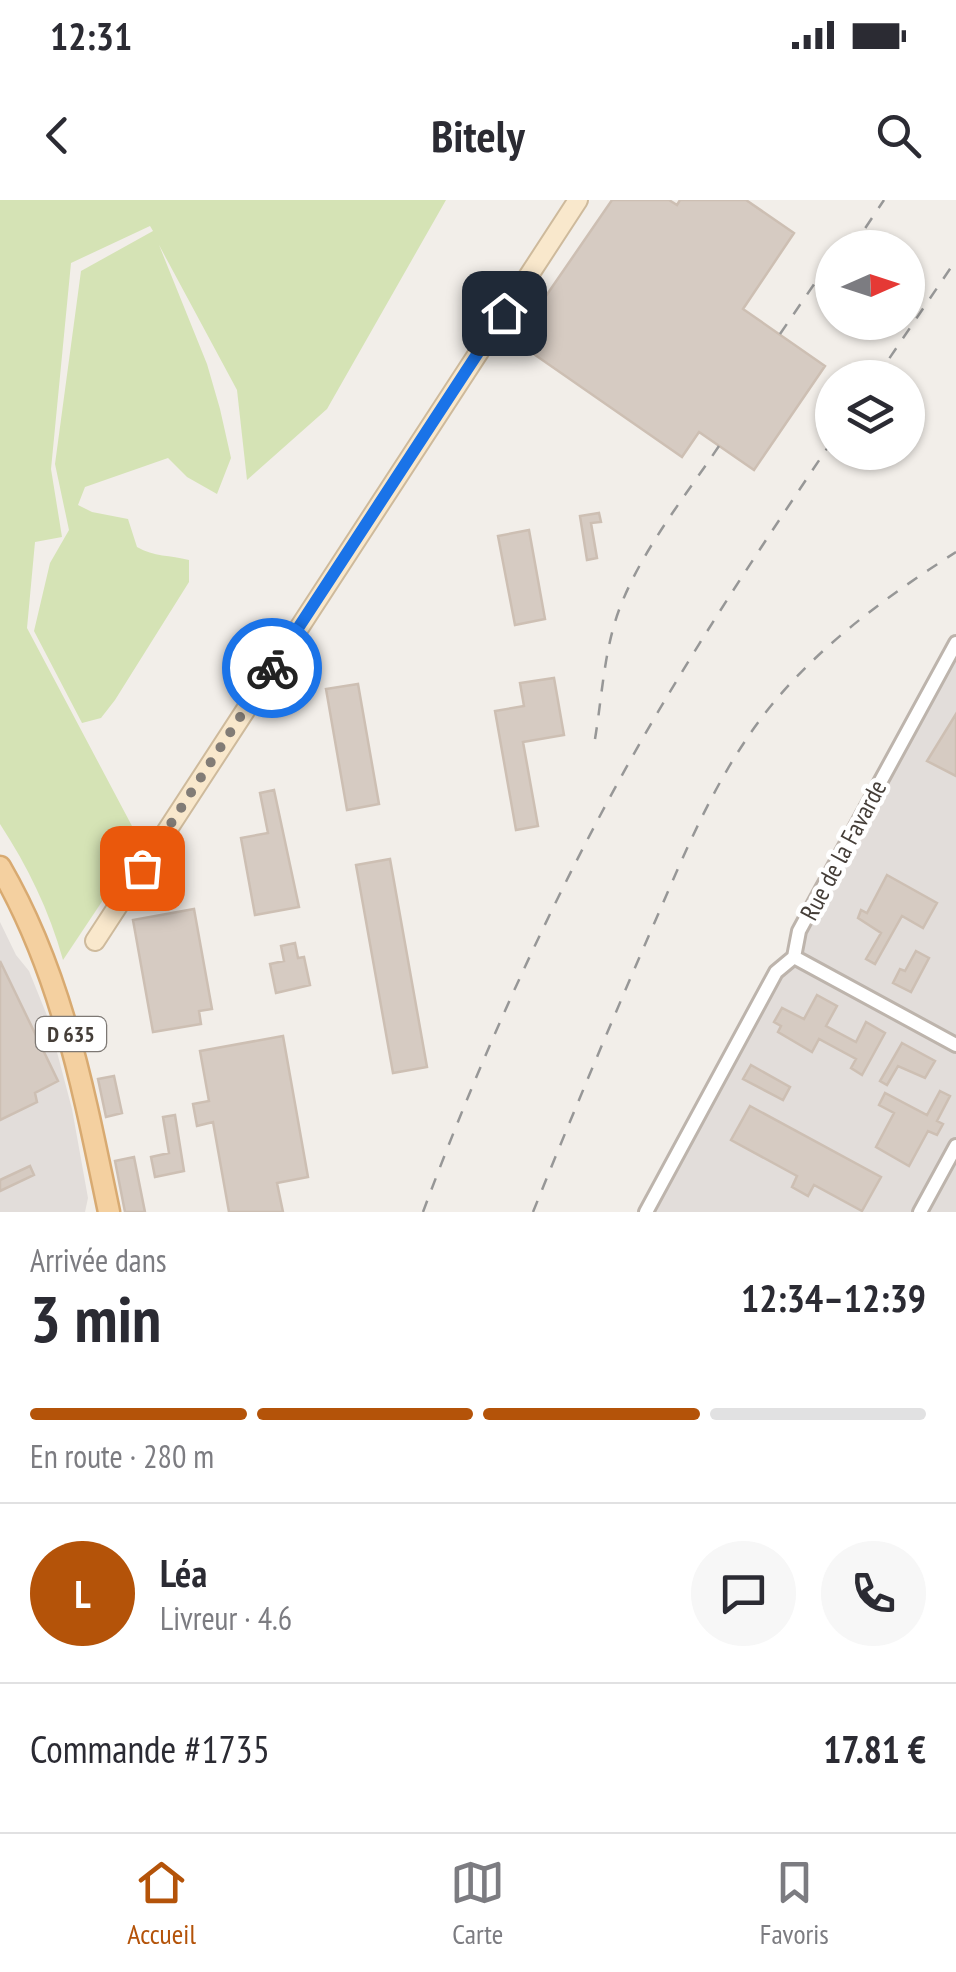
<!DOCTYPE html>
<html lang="fr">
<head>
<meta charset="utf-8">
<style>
  body { margin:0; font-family:"PT Sans Narrow",sans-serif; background:#f7f7f7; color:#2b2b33; height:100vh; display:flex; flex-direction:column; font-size:38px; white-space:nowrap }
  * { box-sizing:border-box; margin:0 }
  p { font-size:32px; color:#7c7c81 }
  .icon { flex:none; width:55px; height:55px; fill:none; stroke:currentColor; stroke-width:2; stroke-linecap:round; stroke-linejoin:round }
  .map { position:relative; height:1012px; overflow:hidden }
  .details { display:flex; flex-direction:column; background:#fff; flex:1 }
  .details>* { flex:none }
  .needle { width:65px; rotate:87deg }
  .fabs { position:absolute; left:815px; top:30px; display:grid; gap:20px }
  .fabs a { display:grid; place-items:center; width:110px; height:110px; border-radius:50%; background:#fff; box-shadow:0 2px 8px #0004; font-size:50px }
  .pin { position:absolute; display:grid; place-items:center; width:85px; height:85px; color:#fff; margin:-42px; border-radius:20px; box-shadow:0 5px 15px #0006 }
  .courier { position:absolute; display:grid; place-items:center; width:100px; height:100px; margin:-50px; border:8px solid #1a73e8; border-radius:50%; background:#fff; color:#222; box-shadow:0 2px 12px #0007 }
  .summary em { font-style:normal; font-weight:700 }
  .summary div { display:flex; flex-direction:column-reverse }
  .summary { display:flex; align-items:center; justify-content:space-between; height:170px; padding:0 30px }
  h1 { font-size:65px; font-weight:700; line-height:75px }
  .bar { display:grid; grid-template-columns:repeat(4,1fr); gap:15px 10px; align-content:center; height:120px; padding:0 30px }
  .bar i { height:12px; border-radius:8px; background:#e1e1e2 }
  .bar .on { background:#b45309 }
  .bar p { grid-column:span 4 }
  .line { display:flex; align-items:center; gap:25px; padding:0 30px; border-top:2px solid #e1e1e2 }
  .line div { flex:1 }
  .round { display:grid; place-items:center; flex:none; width:105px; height:105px; border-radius:52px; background:#f7f7f7 }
  .status { display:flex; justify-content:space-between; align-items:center; height:70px; padding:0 50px; background:#fff; direction:ltr }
  .status svg { height:28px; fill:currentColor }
  header { display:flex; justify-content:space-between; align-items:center; height:130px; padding:0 30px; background:#fff; font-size:45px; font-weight:700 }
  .tab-bar { display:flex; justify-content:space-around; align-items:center; height:140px; border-top:2px solid #e1e1e2; background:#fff; font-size:28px; color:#7c7c81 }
  .tab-bar a { display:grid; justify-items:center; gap:5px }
  .tab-bar .on { color:#b45309 }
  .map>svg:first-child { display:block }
</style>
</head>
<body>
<div class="status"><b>12:31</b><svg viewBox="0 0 49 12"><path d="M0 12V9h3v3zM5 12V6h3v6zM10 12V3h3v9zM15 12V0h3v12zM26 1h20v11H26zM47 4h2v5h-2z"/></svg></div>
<header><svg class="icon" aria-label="back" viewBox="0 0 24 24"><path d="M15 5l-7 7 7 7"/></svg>Bitely<svg class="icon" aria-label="search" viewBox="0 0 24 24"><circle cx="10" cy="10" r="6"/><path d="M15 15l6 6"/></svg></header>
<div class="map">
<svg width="956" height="1012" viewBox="0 0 956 1012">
  <rect width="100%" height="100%" fill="#f2eee9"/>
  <!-- industrial -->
  <path fill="#e2ddda" d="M956,460v552h-301l151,-278z
    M0,722l16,33 13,16 19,47 24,91 16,89 -3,14h-85z"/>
  <!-- green -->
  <path fill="#d5e3b5" d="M0,0h446l-119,209 -80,71 -10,-90 -78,-145 48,119 13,45 11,49 -14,36 -30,-17 -19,-19 -83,29 -7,18 14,7 36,7 9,28c17,10 33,8 52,13v22l-74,118 -14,18 -19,5 -48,-92 16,-68 19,-33 -14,-66 26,-193 72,-40 -3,-5 -79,37 -20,206 11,68 -27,5 -8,86 114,215 -78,117c-14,-50 -35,-93 -63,-136z"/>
  <!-- building -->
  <path fill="#d6cbc2" stroke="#cdbfb3" stroke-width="2.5" d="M612,0h57l8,5 3,-5h66l48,33 -51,76 82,57 -71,104 -55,-38 -17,25 -167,-116z
    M599,313l2,9 -10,1 6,35 -10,2 -7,-44z
    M529,330l16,89 -30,6 -17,-89z
    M554,478l10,57 -41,7 15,84 -22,4 -21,-119 29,-5 -4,-23z
    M358,484l21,120 -32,6 -21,-121z
    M956,514v62l-29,-15z
    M274,590l25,117 -44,8 -14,-77 27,-5 -8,-40z
    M390,659l37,208 -34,6 -37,-208z
    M887,675l50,28 -14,25 -21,-12 -27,48 -9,-5 15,-26 -23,-15 3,-8 6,3z
    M194,709l18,100 -13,2 2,13 -48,8 -20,-112z
    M295,743l3,15 6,-1 6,28 -34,8 -6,-29 14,-3 -3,-15z
    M916,751l13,7 -18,34 -18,-9 7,-14 5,2z
    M0,761l58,120 -23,12 2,9 -37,18z
    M817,795l20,11 -11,20 30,16 10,-20 19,11 -23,42 -11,-7 5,-9 -37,-20 -7,13 -34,-20 3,-6 -7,-4 8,-14 22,11z
    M283,836l25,141 -31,6 6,29h-54l-16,-90 -16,4 -4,-22 16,-3 -9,-50z
    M902,843l33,18 -10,17 -27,-12 -11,19 -7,-4z
    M751,865l39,22 -7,13 -40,-21z
    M114,876l8,37 -16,4 -8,-38z
    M940,891l10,5 -13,25 6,3 -6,11 -9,-4 -19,35 -33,-19 18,-34 -15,-8 6,-12 42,22z
    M750,906l131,71 -19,34 -48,-26 -6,11 -16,-9 5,-11 -66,-36z
    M175,915l9,56 -29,6 -4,-20 18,-4 -6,-36z
    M134,957l11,55h-20l-10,-51z
    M30,966l4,9 -34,16v-11z"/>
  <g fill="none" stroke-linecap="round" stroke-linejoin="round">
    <defs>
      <path id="street" d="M794,757l162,88
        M646,1012l130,-240 18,-15 5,-26 157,-288
        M920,1012l36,-66"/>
      <path id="secondary" d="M95,741l483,-741"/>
      <path id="primary" d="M0,667c62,107 84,225 109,345"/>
    </defs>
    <!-- street casing -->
    <use href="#street" stroke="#bdb4ac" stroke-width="18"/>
    <!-- secondary casing -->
    <use href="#secondary" stroke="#ceba9c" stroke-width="22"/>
    <!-- primary casing -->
    <use href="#primary" stroke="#d8aa71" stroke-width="25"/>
    <!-- street -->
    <use href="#street" stroke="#fff" stroke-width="12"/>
    <!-- secondary -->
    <use href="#secondary" stroke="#f9e8cc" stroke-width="18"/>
    <!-- primary -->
    <use href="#primary" stroke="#f4d0a0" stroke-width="20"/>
    <!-- rail -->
    <path stroke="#979797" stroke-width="2.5" stroke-dasharray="12 12" stroke-linecap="butt" d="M852,48l32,-48
      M780,134l52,-76
      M876,178l80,-118
      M595,539c7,-42 9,-88 24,-129 22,-59 65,-112 100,-164
      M423,1012c61,-164 134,-324 221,-476 58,-101 123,-198 188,-295
      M533,1012c38,-94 77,-187 117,-279 34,-78 64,-154 116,-221 52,-66 120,-115 190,-160"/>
  </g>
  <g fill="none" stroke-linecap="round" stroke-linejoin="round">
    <!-- done -->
    <path stroke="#827c76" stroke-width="10" stroke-dasharray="0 18" d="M142,668l130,-200"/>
    <!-- route -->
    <path stroke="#1a73e8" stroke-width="12" d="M272,468l232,-355"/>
  </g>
  <g text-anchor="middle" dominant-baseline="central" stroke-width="9" stroke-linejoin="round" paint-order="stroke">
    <!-- shield labels -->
    <rect fill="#fff" stroke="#7d7874" stroke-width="2.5" x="36" y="817" width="70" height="34" rx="8"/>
    <g font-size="22" font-weight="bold" fill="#453e38">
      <text x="71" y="834">D 635</text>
    </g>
    <!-- street labels -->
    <g font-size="25" fill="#453e38" stroke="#fff">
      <text transform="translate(843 650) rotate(-62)">Rue de la Favarde</text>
    </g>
  </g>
</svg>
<div class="fabs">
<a><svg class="needle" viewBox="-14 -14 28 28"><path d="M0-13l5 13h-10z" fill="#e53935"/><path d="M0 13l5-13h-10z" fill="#7c7c81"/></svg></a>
<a><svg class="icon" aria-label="layers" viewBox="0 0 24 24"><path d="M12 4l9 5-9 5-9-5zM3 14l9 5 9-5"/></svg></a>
</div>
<div class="pin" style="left:142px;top:668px;background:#ea580c"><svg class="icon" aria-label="bag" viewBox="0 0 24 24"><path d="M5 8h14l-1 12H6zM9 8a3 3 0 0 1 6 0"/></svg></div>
<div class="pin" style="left:504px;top:113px;background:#1f2937"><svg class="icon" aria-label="home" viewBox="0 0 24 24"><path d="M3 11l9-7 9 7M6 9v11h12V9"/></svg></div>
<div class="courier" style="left:272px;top:468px"><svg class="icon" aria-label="bike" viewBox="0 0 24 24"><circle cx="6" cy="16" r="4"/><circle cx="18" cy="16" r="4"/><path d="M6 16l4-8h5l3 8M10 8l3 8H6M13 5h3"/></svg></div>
</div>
<section class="details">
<div class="summary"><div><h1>3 min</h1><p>Arrivée dans</p></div><em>12:34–12:39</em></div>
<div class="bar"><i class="on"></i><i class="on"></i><i class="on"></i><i></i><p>En route · 280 m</p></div>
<div class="line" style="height:180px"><b class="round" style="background:#b45309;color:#fff">L</b><div><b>Léa</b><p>Livreur · 4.6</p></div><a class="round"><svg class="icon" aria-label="chat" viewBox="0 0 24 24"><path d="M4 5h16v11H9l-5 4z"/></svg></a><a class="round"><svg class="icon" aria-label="phone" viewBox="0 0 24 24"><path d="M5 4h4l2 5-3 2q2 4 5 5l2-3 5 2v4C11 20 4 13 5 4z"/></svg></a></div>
<div class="line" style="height:130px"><div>Commande #1735</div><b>17.81 €</b></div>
</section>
<nav class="tab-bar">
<a class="on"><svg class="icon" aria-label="home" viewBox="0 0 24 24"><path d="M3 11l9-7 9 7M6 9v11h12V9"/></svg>Accueil</a>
<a><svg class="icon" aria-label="map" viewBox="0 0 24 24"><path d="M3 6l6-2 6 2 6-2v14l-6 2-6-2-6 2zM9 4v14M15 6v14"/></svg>Carte</a>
<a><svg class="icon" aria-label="saved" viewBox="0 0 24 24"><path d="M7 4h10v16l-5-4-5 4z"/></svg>Favoris</a>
</nav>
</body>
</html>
